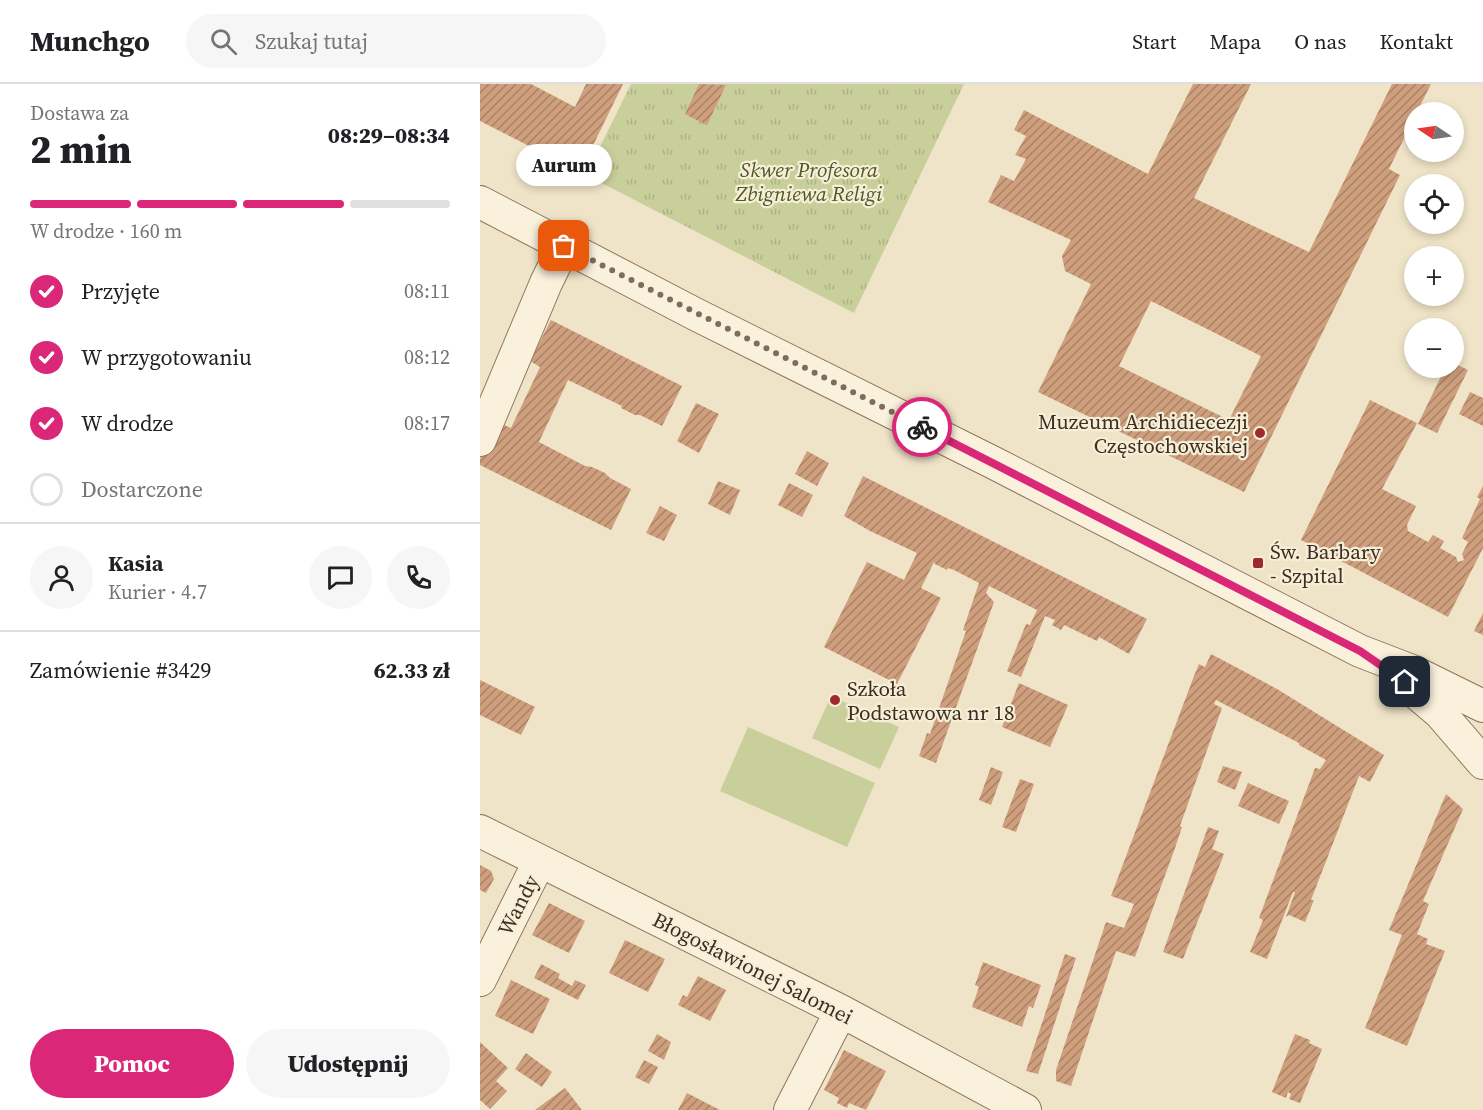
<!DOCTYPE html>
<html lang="pl">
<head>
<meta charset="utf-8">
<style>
  body { margin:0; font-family:"Source Serif 4",serif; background:#f6f6f6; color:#202124; height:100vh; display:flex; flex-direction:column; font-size:22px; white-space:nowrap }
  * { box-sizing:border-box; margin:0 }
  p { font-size:20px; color:#757577 }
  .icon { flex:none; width:33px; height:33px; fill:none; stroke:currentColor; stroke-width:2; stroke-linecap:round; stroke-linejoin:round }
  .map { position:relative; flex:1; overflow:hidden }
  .sheet { display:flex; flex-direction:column; background:#fff; width:480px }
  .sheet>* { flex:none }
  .needle { width:39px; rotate:283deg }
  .tools { position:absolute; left:924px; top:18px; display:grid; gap:12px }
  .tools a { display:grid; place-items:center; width:60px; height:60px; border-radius:50%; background:#fff; box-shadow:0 3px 9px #0003; font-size:30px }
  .pin { position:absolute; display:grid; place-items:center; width:51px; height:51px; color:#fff; margin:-26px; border-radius:12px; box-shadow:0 3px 9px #0006 }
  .courier { position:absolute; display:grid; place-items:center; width:60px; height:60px; margin:-30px; border:4px solid #db2777; border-radius:50%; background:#fff; color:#222; box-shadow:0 2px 8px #0007 }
  .bubble { position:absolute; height:42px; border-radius:21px; background:#fff; box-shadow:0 3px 9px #0003; font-size:20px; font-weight:800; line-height:42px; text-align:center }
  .headline em { font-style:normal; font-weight:800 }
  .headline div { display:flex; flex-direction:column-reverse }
  .headline { display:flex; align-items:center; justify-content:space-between; height:102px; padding:0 30px }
  h1 { font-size:39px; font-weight:800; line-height:45px }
  .bar { display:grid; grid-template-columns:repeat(4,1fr); gap:9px 6px; align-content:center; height:72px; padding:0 30px }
  .bar i { height:8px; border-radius:4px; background:#e0e0e0 }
  .bar .current { background:#db2777 }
  .bar p { grid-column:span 4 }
  .line { display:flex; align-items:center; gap:15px; padding:0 30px; border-top:2px solid #e0e0e0 }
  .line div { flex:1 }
  .round { display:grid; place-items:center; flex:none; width:63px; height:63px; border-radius:32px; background:#f6f6f6 }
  ol { padding:0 30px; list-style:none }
  li { display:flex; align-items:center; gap:18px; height:66px }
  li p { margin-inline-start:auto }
  li .icon { padding:6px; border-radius:50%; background:#db2777; color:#fff; stroke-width:4 }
  li:last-child { color:#757577 }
  li i { width:33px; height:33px; border:3px solid #e0e0e0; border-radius:50% }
  .button { display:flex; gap:12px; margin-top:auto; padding:12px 30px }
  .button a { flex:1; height:69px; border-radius:36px; background:#db2777; color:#fff; font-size:24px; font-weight:800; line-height:69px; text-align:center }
  .button a+a { background:#f6f6f6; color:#202124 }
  header { display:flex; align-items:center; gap:36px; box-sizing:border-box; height:84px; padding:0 30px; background:#fff; border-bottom:2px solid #e0e0e0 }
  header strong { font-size:28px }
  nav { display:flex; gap:33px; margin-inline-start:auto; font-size:21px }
  .search { width:420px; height:54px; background:#f6f6f6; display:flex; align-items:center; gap:15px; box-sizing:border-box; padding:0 21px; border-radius:33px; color:#757577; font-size:22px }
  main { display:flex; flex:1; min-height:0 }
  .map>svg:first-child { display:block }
</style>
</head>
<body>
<header>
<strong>Munchgo</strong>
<div class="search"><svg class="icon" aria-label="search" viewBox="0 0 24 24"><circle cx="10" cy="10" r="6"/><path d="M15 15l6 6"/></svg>Szukaj tutaj</div>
<nav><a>Start</a><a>Mapa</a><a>O nas</a><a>Kontakt</a></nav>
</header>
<main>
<section class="sheet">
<div class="headline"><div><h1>2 min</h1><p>Dostawa za</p></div><em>08:29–08:34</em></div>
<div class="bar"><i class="current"></i><i class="current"></i><i class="current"></i><i></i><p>W drodze · 160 m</p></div>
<ol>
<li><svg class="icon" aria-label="check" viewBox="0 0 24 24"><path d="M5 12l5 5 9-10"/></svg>Przyjęte<p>08:11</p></li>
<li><svg class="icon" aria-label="check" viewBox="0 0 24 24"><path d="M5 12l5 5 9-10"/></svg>W przygotowaniu<p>08:12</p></li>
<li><svg class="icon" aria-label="check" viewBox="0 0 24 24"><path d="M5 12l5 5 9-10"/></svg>W drodze<p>08:17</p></li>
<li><i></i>Dostarczone</li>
</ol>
<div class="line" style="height:108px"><a class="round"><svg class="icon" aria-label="person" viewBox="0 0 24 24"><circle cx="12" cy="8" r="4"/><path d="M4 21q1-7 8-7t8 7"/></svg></a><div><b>Kasia</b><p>Kurier · 4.7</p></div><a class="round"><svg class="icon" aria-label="chat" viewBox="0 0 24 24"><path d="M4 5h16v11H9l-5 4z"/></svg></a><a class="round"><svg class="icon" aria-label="phone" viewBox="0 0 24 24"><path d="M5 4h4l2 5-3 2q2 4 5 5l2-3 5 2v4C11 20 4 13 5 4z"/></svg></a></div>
<div class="line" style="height:78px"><div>Zamówienie #3429</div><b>62.33 zł</b></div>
<div class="button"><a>Pomoc</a><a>Udostępnij</a></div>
</section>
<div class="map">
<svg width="1003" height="1026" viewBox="0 0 1003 1026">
  <defs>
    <pattern id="grass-tufts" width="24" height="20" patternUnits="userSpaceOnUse" patternTransform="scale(1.5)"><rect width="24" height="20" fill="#c9cf9b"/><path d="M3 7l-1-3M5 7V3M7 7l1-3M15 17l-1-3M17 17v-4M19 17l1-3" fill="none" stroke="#aeb285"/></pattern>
    <pattern id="building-hatch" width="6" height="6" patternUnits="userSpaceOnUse" patternTransform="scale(1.5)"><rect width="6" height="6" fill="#cf9f7d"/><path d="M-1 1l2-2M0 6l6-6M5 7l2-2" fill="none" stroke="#a98266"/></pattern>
  </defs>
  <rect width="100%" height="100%" fill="#f0e4c8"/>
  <!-- grass -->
  <path fill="url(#grass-tufts)" d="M151,0h333l-110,229 -268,-138z"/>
  <!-- garden -->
  <path fill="#c9cf9b" d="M351,612l68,31 -19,42 -68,-31z
    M268,643l127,56 -28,64 -127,-56z"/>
  <!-- building -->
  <path fill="url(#building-hatch)" fill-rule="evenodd" d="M0,0h51l44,23 11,-23h37l-43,88 -100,-51z
    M219,0l27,1 -19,40 -22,-11z
    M713,0h58l-57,114 115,54 83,-168h39l-14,28h-3v6l-25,51 11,6 -156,317 -206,-100 53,-108 -26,-13 -3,-15 9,-16 -83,-38 13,-27 13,6 12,-22 -11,-4 11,-19 -12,-6 10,-20 124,64zM671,217l110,55 -32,64 -110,-54z
    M71,236l131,66 -20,40 -22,-11h-5l-14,-7 1,-2 -54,-26 -29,62 46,24 7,1 13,6 5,5 21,11 -20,41 -131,-65v-6l16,-37 15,6 29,-61 -10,-6z
    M974,279l14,7 -31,63 -19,-9 27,-56h9z
    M990,308l13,6v28l-24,-12z
    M890,316l47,23 -35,66 34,17 -9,19 1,6 20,11 5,-7 11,6 -4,7 16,9 2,5 6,-2 -2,-6 6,-12 -6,-4 18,-39 -3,-2 6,-11v62l-35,69 -147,-77z
    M216,319l23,11 -20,39 -22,-12z
    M327,367l22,12 -12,23 -22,-12z
    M383,392l284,143 -18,35 -30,-17 -2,4 -33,-16 -3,5 -9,-5 3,-5 -10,-4 -24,61 -14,-6 19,-47 4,1 7,-15 -48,-24 -3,7 8,9 -58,161 -17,-7 8,-23 3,1 36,-103 -3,-1 16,-47 -25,-13 -6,-2 -1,2 -12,-6 -1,-2 -13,26 20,10 -44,86 -73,-37 43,-85 37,18 13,-27 -47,-22 -26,-15z
    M238,397l22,9 -10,25 -22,-11z
    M309,399l24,12 -11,22 -24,-12z
    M180,422l17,9 -13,26 -18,-8z
    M1003,529v22l-9,-4z
    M731,570l66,35 107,66 -14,27 -11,-6 -48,124h3l-9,22 -16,-7 -3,2 9,-25h-2l-26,67 -17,-7 13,-32 -4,-2 56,-150 5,1 6,-9 -27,-15v-2l-83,-43 -2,4 8,4 -42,118 2,1 -8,24 -39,106 -19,-6 -45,135 -15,-5v-11l50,-148 18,6 10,-24 -23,-8 83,-220 5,-12 6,3z
    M0,596l55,27 -14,28 -41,-20z
    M539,599l49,22 -18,42 -48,-20z
    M743,682l19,6 -7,18 -18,-8z
    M511,683l12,5 -12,33 -12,-5z
    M540,695l14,5 -18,48 -14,-5z
    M768,699l41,18 -10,23 -41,-18z
    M966,710l17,15 -40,92 6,3 -12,30 11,5 -2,5 19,7 -38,95 -42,-18 37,-93 -13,-5z
    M728,743l11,4 -7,18 12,5 -41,105 -20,-7z
    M0,781l11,6 3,8 -8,14 -6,-3z
    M69,819l36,18 -16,32 -37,-18z
    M145,856l40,19 -17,33 -39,-19z
    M585,870l11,4 -38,116 -12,-3z
    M503,878l58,23 -8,23 -4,-2 -7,21 -50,-20 7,-20 -4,-2z
    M61,880l19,10 -2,4 14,8 3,-6 11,5 -8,15 -44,-22z
    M218,892l28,14 -16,31 -32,-16 5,-10 4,2z
    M31,896l39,19 -17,35 -38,-18z
    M177,950l14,8 -7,18 -16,-9z
    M815,950l15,6 -1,3 13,6 -22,54 -11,-4 2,-5 -3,-2 -2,6 -14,-6z
    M0,958l28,26 -12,13 11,10 -17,18 -10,-9z
    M364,966l42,21 -20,39 -17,-7 -2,5 -10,-5 2,-5 -15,-8z
    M46,969l26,19 -10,15 -27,-18z
    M164,976l14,7 -9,17 -14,-7z
    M85,1004l17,22h-47z
    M207,1009l33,17h-42z"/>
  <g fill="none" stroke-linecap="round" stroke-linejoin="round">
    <defs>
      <path id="minor" d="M0,118l217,113 297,148 366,188 52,20 71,35
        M0,356l66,-157 18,-37
        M920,595l40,34 43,50
        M0,747l361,180 184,99
        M0,896l59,-118
        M310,1026l51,-99"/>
    </defs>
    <!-- minor casing -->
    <use href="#minor" stroke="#8d765c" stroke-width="34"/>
    <!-- minor -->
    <use href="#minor" stroke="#faf1dc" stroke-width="32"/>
  </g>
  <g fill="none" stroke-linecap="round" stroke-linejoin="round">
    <!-- done -->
    <path stroke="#7c6e5b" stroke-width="6" stroke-dasharray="0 10.8" d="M84,162l358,181"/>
    <!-- route -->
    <path stroke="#db2777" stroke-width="8" d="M442,343l438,224 45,31"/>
  </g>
  <!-- markers -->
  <g fill="#9e2a2b" stroke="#f7eed8" stroke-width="2">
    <circle cx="780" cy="349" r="6"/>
    <rect x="772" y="473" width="12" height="12" rx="3"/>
    <circle cx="355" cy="616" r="6"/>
  </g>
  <g text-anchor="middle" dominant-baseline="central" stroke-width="4.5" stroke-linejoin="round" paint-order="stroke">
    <!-- park labels -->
    <g font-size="21" font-style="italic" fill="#4d5a26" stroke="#f7eed8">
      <text x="329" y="85">Skwer Profesora<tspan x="329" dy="24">Zbigniewa Religi</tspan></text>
    </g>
    <!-- poi labels -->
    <g font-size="21" fill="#3d2e20" stroke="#f7eed8" text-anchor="start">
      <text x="768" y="337" text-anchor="end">Muzeum Archidiecezji<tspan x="768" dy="24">Częstochowskiej</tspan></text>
      <text x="790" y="467">Św. Barbary<tspan x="790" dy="24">- Szpital</tspan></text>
      <text x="367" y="604">Szkoła<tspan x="367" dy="24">Podstawowa nr 18</tspan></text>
    </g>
    <!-- street labels -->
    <g font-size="21" fill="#3d2e20" stroke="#f7eed8">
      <text transform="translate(38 821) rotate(-63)">Wandy</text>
      <text transform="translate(273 884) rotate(27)">Błogosławionej Salomei</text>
    </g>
  </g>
</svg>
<div class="tools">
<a><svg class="needle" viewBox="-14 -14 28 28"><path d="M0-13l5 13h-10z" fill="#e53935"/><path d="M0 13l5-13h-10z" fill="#757577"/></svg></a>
<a><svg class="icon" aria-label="locate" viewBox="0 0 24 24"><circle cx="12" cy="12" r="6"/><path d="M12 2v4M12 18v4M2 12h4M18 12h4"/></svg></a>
<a>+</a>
<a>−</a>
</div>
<div class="pin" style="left:84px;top:162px;background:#ea580c"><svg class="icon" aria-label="bag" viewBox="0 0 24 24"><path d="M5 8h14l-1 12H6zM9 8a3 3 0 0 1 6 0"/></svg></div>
<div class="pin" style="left:925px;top:598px;background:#1f2937"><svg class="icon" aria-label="home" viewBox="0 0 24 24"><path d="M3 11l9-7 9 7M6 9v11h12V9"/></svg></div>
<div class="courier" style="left:442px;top:343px"><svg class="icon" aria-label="bike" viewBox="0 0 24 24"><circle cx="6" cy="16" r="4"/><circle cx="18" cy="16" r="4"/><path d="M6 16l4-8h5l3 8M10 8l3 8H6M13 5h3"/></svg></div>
<div class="bubble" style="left:36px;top:60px;width:96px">Aurum</div>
</div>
</main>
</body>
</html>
